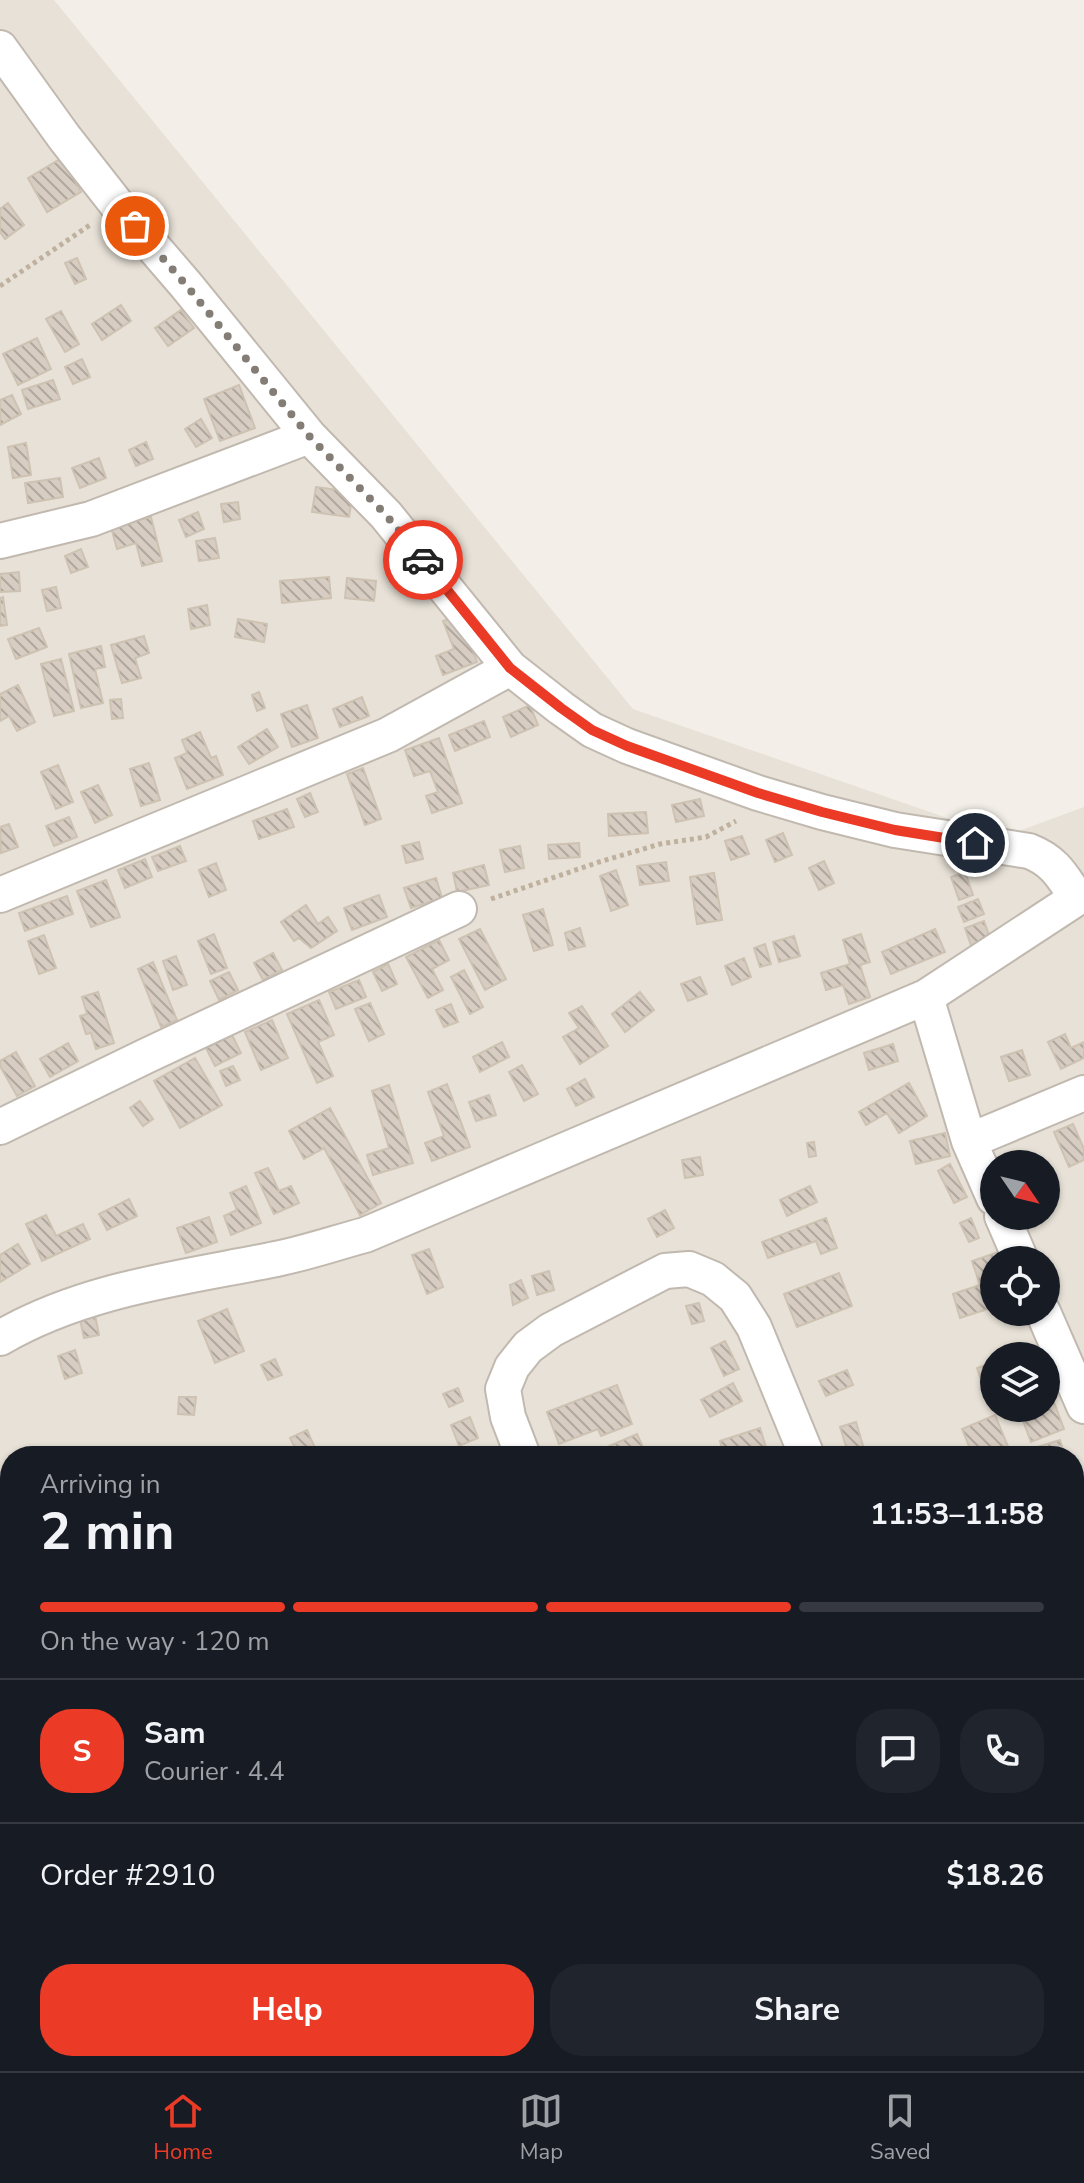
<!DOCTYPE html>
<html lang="en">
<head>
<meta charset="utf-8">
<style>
  body { margin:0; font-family:"Nunito Sans",sans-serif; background:#20242c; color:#f1f3f6; height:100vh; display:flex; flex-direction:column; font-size:30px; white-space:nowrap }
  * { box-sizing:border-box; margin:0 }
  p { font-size:26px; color:#9ea1a6 }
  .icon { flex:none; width:44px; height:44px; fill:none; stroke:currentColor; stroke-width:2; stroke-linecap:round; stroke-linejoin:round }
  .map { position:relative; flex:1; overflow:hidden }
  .details { position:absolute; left:0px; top:1446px; width:1084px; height:626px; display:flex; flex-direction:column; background:#171b24; border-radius:32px 32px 0 0; box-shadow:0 2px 6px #0004 }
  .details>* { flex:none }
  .needle { width:52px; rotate:125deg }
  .controls { position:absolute; left:980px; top:1150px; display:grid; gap:16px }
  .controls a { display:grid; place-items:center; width:80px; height:80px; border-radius:50%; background:#171b24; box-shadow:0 2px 6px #0004; font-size:40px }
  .pin { position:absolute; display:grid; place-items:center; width:68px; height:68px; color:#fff; margin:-34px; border:4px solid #fff; border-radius:50%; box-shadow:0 2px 8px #0007 }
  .courier { position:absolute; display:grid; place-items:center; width:80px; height:80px; margin:-40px; border:6px solid #eb3b27; border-radius:50%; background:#fff; color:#222; box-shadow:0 2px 10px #0007 }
  .head em { font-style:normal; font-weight:700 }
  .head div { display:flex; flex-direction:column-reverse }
  .head { display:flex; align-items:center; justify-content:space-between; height:136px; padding:0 40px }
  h1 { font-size:52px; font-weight:700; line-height:60px }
  .bar { display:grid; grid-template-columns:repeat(4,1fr); gap:12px 8px; align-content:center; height:96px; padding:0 40px }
  .bar i { height:10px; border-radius:6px; background:#363941 }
  .bar .selected { background:#eb3b27 }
  .bar p { grid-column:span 4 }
  .line { display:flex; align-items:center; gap:20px; padding:0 40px; border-top:2px solid #363941 }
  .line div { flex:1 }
  .round { display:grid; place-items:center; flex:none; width:84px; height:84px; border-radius:32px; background:#20242c }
  .action { display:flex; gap:16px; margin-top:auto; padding:16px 40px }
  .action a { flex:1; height:92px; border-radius:32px; background:#eb3b27; color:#fff; font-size:32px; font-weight:700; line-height:92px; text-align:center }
  .action a+a { background:#20242c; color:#f1f3f6 }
  .menu { display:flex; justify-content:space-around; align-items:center; height:112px; border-top:2px solid #363941; background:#171b24; font-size:22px; color:#9ea1a6 }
  .menu a { display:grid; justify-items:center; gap:4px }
  .menu .selected { color:#eb3b27 }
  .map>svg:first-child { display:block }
</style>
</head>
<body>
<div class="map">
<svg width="1084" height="2071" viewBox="0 0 1084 2071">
  <defs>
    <pattern id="building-back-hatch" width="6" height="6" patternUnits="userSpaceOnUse" patternTransform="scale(2)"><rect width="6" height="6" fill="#d7cdc2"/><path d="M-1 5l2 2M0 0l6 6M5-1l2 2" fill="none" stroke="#b0a89e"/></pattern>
  </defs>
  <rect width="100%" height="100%" fill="#f3efe8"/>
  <!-- residential -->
  <path fill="#e7e1d7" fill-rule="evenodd" d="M0,0h54l579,709 369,128 82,-30v1264h-1084zM994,1164h52v52h-52zM994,1260h52v52h-52zM994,1356h52v52h-52zM10,1456h1064v606h-1064z"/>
  <!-- building -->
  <path fill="url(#building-back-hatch)" stroke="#cec2b2" stroke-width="2" d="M62,158l19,34 -34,20 -19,-34z
    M8,203l16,22 -19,14 -5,-7v-23z
    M77,258l9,21 -11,5 -10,-21z
    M121,305l10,16 -29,19 -10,-16z
    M181,310l13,18 -26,18 -13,-18z
    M61,311l18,33 -14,8 -19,-33z
    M37,338l14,31 -33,16 -15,-31z
    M82,359l8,18 -17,7 -8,-17z
    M53,380l7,19 -32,10 -6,-19z
    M239,385l16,43 -35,13 -16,-42z
    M12,395l9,19 -21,11v-25z
    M201,419l11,19 -16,9 -11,-18z
    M146,442l7,17 -17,7 -7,-16z
    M26,443l5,32 -18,3 -5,-31z
    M99,458l7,20 -26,10 -8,-20z
    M60,478l3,19 -35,6 -3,-20z
    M316,487l37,5 -4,25 -37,-5z
    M238,502l2,17 -16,3 -3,-18z
    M198,512l6,17 -18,8 -7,-17z
    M151,517l11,44 -20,5 -6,-23 -19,6 -6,-22z
    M215,538l4,20 -20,3 -3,-20z
    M81,549l7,18 -17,6 -6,-17z
    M19,572l1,19 -20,1v-18z
    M329,577l2,21 -49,5 -2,-22z
    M347,578l29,3 -2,20 -29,-3z
    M56,587l5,21 -14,3 -5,-21z
    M3,597l4,28 -7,1v-28z
    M207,605l3,20 -19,4 -3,-20z
    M459,615l18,47 -34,13 -7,-19 18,-7 -11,-28z
    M238,619l29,5 -3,18 -29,-5z
    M39,628l8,19 -31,12 -8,-20z
    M144,636l5,17 -14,5 6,20 -19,5 -11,-38z
    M101,646l4,21 -10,2 8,34 -22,5 -12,-54z
    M61,659l13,52 -20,5 -13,-52z
    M18,685l17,37 -18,9 -8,-15 -9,5v-27z
    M259,692l6,16 -8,3 -5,-16z
    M362,697l7,19 -29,11 -7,-18z
    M121,699l2,19 -11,1 -2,-19z
    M307,705l11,33 -26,9 -11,-33z
    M530,705l8,20 -27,12 -8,-20z
    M484,721l6,16 -35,14 -6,-16z
    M267,729l11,18 -29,17 -11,-17z
    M200,732l11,26 5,-2 7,19 -36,14 -12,-31 12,-5 -5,-13z
    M439,738l23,65 -30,10 -6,-17 12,-4 -8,-21 -16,5 -9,-26z
    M149,763l11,37 -19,6 -11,-37z
    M58,765l15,37 -17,7 -15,-37z
    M363,768l18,51 -16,6 -18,-51z
    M98,785l14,30 -17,8 -14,-31z
    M310,793l8,19 -13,5 -8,-18z
    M700,799l4,17 -28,6 -4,-17z
    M287,809l7,18 -35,12 -6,-18z
    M646,812l2,21 -39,3 -1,-22z
    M69,817l8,20 -23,9 -8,-20z
    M9,824l9,23 -17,6 -1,-26z
    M783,833l9,22 -17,7 -9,-22z
    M742,836l7,18 -18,6 -6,-19z
    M419,842l4,17 -17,4 -4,-17z
    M579,843l1,14 -31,2 -1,-14z
    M180,846l6,15 -28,10 -6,-14z
    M520,846l4,22 -19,4 -5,-22z
    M145,859l7,18 -27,11 -7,-18z
    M824,861l10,22 -15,7 -10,-22z
    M666,862l3,19 -29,4 -3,-19z
    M216,863l10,27 -17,7 -10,-27z
    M484,865l5,20 -32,7 -4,-19z
    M616,870l12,35 -17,6 -11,-35z
    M965,872l8,23 -14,5 -8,-23z
    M714,873l8,47 -25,4 -7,-47z
    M436,878l6,20 -31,10 -7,-20z
    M106,880l14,37 -29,10 -14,-36z
    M379,895l8,22 -35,13 -8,-22z
    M67,896l6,18 -48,17 -6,-18z
    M978,899l6,15 -20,8 -6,-15z
    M306,905l12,19 10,-7 9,14 -26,17 -12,-10 -5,3 -13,-19z
    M543,909l10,36 -19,6 -11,-36z
    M984,921l7,20 -19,7 -7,-20z
    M580,928l5,18 -16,4 -4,-17z
    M480,929l26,50 -21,11 -26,-51z
    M935,929l10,23 -54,22 -9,-22z
    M214,934l13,34 -16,6 -13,-33z
    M861,934l9,28 -10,3 10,32 -21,7 -6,-19 -17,5 -5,-17 29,-9 -7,-24z
    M44,935l12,33 -17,6 -11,-33z
    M794,936l6,20 -21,6 -6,-20z
    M439,940l10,20 -17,9 11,21 -15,8 -22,-41z
    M765,944l6,20 -11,3 -6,-19z
    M273,953l9,17 -19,10 -9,-17z
    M176,956l11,29 -14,5 -10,-29z
    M744,958l7,19 -19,8 -7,-19z
    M153,962l24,58 -16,7 -23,-58z
    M388,964l9,20 -15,7 -9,-19z
    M464,970l19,37 -13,7 -19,-37z
    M229,972l9,18 -19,10 -9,-19z
    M700,977l7,17 -19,7 -7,-17z
    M359,980l7,17 -30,12 -7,-17z
    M98,992l16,51 -18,6 -5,-16 -5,1 -6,-18 7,-2 -5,-17z
    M640,992l14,18 -29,22 -13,-18z
    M319,1000l15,35 -16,7 15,34 -16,7 -30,-69z
    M370,1003l14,31 -15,7 -14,-32z
    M451,1004l7,18 -14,5 -8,-17z
    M582,1006l26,40 -28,18 -17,-27 16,-9 -10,-15z
    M272,1020l16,38 -27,12 -16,-38z
    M1065,1034l6,14 13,-6v16l-23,11 -13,-27z
    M232,1035l9,18 -26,13 -9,-18z
    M502,1042l7,15 -29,15 -7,-15z
    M68,1043l10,18 -28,16 -10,-18z
    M893,1044l5,17 -29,9 -5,-17z
    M1022,1050l8,25 -21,6 -8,-24z
    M16,1052l19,34 -18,10 -17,-30v-5z
    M195,1058l27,47 -42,23 -26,-47z
    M522,1065l16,29 -14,7 -15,-29z
    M233,1066l7,14 -14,6 -6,-15z
    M585,1079l9,18 -18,9 -9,-17z
    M909,1083l18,33 -28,17 -12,-20 -21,12 -7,-13z
    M447,1084l23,63 -38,14 -7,-18 19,-7 -16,-44z
    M389,1085l24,78 -40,12 -6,-20 22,-7 -17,-57z
    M489,1095l7,20 -20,6 -7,-19z
    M140,1101l13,18 -10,7 -13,-18z
    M330,1108l51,95 -21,12 -36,-67 -20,11 -15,-28z
    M1073,1124l11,25v11l-15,7 -15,-35z
    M945,1133l5,23 -34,8 -6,-23z
    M814,1142l2,14 -7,1 -2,-14z
    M700,1157l3,18 -18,3 -3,-18z
    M950,1164l17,33 -13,6 -16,-32z
    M268,1168l11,23 12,-5 8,17 -25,11 -19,-41z
    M246,1186l15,37 -30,12 -7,-19 13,-6 -7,-17z
    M810,1186l7,16 -30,14 -7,-16z
    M129,1199l8,17 -30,14 -8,-16z
    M665,1210l9,18 -17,9 -9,-18z
    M46,1215l10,21 27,-12 7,15 -48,22 -16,-37z
    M209,1217l8,25 -31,11 -9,-25z
    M826,1218l11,30 -16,6 -5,-13 -48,17 -6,-16z
    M971,1218l8,20 -10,4 -9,-19z
    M18,1244l12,20 -30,18v-27z
    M429,1249l14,38 -16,7 -15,-39z
    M1001,1251l3,9h-10v47l-34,11 -7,-24 27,-9 -8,-24z
    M549,1271l5,19 -17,5 -5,-19z
    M839,1273l13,33 -55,21 -13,-33z
    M521,1280l7,18 -15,7 -3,-20z
    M699,1303l5,18 -12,3 -6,-18z
    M227,1309l17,42 -29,12 -17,-42z
    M95,1315l4,20 -15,3 -4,-19z
    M725,1341l14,28 -15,7 -13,-28z
    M75,1350l7,23 -17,6 -7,-23z
    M275,1359l7,16 -14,5 -7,-15z
    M994,1362v46l-3,1 -14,-41z
    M847,1370l6,15 -27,11 -7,-15z
    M733,1383l9,18 -32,16 -9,-17z
    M617,1385l15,39 -31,12 -3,-7 -39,15 -12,-32z
    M458,1388l5,13 -14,6 -6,-13z
    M179,1397h17l-2,18 -16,-1z
    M1052,1397l12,32 -33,13 -12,-32 5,-2h22v-9z
    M995,1415l16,39 -6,2h-32l-11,-27z
    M470,1417l8,21 -19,8 -8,-21z
    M856,1422l10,34h-17l-9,-29z
    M760,1428l6,19 -26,9h-16l-4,-15z
    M307,1430l8,18 -16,8 -9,-18z
    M637,1434l10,22h-44l-3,-6z
    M1060,1440l5,16h-32l-2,-7z
    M1081,1475l3,6v29l-6,3 -4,-9v-26z
    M0,1489l10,23 -10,5z
    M1084,1536v44l-10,-20v-19z
    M0,1685l10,24v19l-10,4z
    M10,1752v29l-10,-23z
    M1074,1851l10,20 -10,5z
    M1084,1891v23l-3,1 -7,-13v-6z
    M1074,1993l9,15 -9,5z
    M364,2062h24l4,9h-44z
    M414,2062h24l3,9h-35l-2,-5z
    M553,2062h17l5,9h-38z
    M765,2062h23l4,9h-23z
    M947,2062h18l1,5 -16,4z"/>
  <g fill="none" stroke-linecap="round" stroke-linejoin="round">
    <defs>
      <path id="service" d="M1074,1950l10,21
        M904,2062l4,9"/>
      <path id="minor" d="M0,48l64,89 54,69 68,79 123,151 77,79 124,153 51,40 31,22 35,16 131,47 64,19 73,18 134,21c26,10 33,25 48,47l-151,99 -561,238c-30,8 -59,18 -89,24 -94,19 -192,30 -276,79
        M0,541l91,-22 218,-83
        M0,895l388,-160 122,-67
        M926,997l43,144 25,57
        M0,1127l146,-71 313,-147
        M969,1141l115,-48
        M1002,1216l19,44
        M1043,1312l41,94
        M523,1456l-15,-39 -5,-28 9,-22 16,-20 23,-17 114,-59 24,-2 24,10 22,18 19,30 53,129
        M0,1633l10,23
        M1074,1796l10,-1
        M187,2062l4,9
        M460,2062l6,9
        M240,2071l24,-9"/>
    </defs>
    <!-- service casing -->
    <use href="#service" stroke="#c1b9af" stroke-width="20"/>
    <!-- minor casing -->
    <use href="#minor" stroke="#c1b9af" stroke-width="38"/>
    <!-- path -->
    <path stroke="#bfb19e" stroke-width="5" stroke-dasharray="4 4" stroke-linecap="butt" d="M0,286l90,-61
      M491,899l108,-37 61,-18 46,-7 30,-16"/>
    <!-- service -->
    <use href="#service" stroke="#fff" stroke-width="16"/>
    <!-- minor -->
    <use href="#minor" stroke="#fff" stroke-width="34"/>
  </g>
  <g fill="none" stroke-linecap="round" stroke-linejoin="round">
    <!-- done -->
    <path stroke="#837d75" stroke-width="8" stroke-dasharray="0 14.4" d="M135,226l51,59 123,151 77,79 37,45"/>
    <!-- route -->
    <path stroke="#eb3b27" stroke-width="10" d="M423,560l87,108 51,40 31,22 35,16 131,47 64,19 73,18 80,13"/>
  </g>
</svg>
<div class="controls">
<a><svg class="needle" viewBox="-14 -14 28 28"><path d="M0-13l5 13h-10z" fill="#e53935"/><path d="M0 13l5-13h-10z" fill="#9ea1a6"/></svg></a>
<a><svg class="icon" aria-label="locate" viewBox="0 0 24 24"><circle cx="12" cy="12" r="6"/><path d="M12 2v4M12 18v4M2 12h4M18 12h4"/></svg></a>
<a><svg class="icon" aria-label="layers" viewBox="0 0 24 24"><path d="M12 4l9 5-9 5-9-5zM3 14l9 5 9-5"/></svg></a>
</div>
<div class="pin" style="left:135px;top:226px;background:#ea580c"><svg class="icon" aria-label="bag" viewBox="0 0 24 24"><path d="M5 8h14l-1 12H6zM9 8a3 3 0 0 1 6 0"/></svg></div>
<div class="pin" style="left:975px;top:843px;background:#1f2937"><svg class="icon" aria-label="home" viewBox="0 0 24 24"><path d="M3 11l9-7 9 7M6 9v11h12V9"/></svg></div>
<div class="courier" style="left:423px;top:560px"><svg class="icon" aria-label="car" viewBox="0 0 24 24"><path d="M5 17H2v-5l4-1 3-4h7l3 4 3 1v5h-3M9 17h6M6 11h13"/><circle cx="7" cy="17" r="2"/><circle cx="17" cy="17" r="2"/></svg></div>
<section class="details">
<div class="head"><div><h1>2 min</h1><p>Arriving in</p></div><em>11:53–11:58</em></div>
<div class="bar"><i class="selected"></i><i class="selected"></i><i class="selected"></i><i></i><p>On the way · 120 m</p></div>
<div class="line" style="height:144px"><b class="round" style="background:#eb3b27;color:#fff">S</b><div><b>Sam</b><p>Courier · 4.4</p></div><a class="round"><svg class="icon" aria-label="chat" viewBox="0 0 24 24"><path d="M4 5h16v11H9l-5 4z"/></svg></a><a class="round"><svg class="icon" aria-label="phone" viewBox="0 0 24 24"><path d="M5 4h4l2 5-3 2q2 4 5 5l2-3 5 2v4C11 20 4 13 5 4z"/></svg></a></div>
<div class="line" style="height:104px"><div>Order #2910</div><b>$18.26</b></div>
<div class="action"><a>Help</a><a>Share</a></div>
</section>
</div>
<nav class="menu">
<a class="selected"><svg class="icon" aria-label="home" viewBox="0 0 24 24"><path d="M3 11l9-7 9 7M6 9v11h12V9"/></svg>Home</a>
<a><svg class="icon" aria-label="map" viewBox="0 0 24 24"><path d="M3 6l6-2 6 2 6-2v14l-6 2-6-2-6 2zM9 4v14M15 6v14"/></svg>Map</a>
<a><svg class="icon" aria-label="saved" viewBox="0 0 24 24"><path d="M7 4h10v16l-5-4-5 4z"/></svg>Saved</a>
</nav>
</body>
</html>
